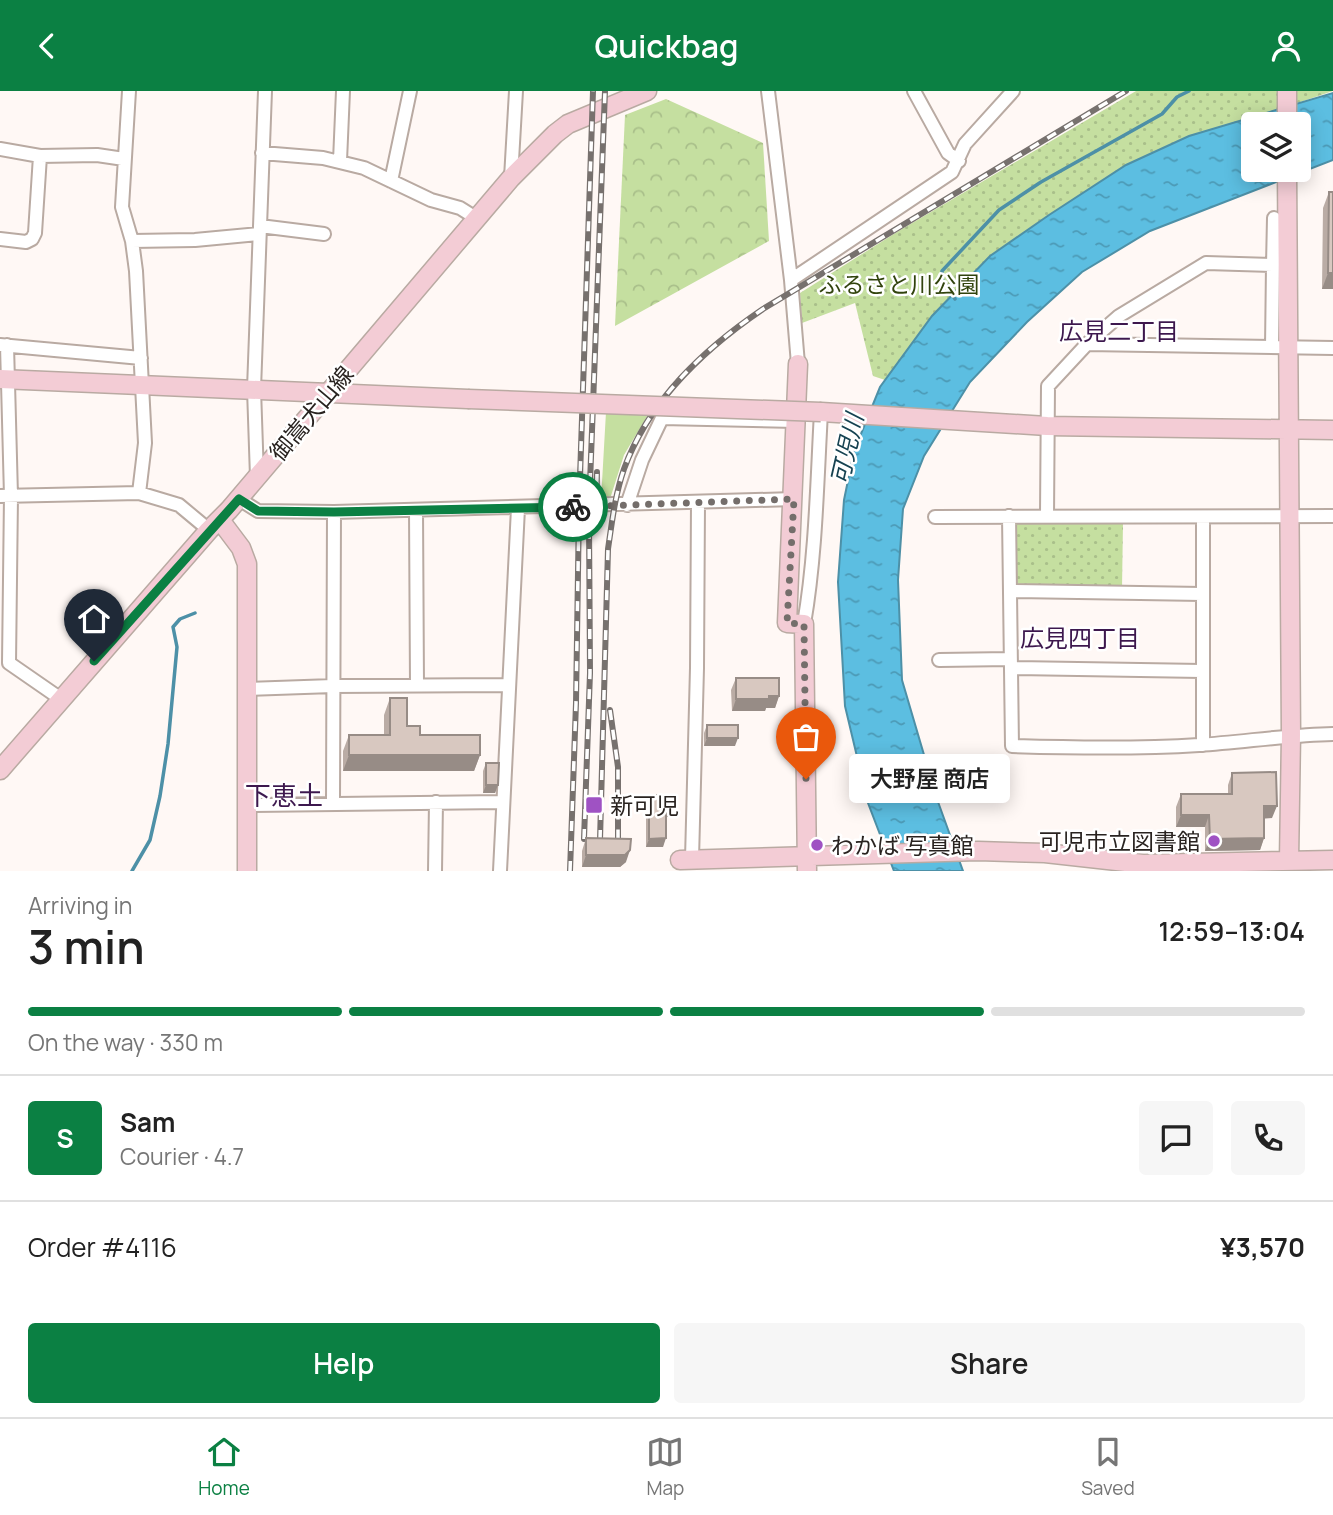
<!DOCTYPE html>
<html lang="en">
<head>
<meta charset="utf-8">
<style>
  body { margin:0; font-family:Manrope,"Noto Sans JP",sans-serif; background:#f6f6f6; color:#222; height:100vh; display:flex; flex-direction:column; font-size:26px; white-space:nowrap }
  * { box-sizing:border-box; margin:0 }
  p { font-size:23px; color:#767676 }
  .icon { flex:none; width:38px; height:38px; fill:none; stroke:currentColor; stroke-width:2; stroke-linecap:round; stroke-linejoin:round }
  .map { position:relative; height:780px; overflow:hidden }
  .details { display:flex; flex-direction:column; background:#fff; flex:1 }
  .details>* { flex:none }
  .fabs { position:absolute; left:1241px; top:21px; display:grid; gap:14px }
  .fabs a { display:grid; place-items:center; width:70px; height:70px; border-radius:7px; background:#fff; box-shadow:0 4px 18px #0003; font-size:35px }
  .pin { position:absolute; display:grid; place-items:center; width:60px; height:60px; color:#fff; margin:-72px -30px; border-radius:50% 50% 50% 0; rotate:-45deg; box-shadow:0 0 7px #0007 }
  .pin .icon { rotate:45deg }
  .courier { position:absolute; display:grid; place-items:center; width:70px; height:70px; margin:-35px; border:5px solid #0b8043; border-radius:50%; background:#fff; color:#222; box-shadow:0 2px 9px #0007 }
  .bubble { position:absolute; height:49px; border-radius:7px; background:#fff; box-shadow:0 4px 18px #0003; font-size:23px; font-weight:600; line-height:49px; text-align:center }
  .overview em { font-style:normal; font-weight:600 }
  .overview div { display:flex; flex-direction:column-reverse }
  .overview { display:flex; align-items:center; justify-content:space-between; height:119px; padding:0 28px }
  h1 { font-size:46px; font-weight:600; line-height:52px }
  .bar { display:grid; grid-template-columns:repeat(4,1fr); gap:10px 7px; align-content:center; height:84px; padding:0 28px }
  .bar i { height:9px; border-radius:5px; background:#e0e0e0 }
  .bar .current { background:#0b8043 }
  .bar p { grid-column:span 4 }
  .line { display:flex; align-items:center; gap:18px; padding:0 28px; border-top:2px solid #e0e0e0 }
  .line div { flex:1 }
  .round { display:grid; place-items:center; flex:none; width:74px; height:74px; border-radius:7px; background:#f6f6f6 }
  .primary-button { display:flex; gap:14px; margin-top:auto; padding:14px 28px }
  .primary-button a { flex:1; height:80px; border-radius:7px; background:#0b8043; color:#fff; font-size:28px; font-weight:600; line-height:80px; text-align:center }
  .primary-button a+a { background:#f6f6f6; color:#222 }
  header { display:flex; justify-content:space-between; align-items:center; height:91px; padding:0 28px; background:#0b8043; color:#fff; font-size:32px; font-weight:600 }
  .menu { display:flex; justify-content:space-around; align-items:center; height:98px; border-top:2px solid #e0e0e0; background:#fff; font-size:19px; color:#767676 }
  .menu a { display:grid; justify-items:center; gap:4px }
  .menu .current { color:#0b8043 }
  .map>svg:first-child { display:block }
</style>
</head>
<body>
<header><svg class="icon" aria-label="back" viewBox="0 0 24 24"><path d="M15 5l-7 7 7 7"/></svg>Quickbag<svg class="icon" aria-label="person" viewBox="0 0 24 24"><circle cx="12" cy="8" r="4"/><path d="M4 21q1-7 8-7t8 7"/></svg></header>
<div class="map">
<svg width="1333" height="780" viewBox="0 0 1333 780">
  <defs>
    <pattern id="forest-crowns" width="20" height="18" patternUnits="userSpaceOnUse" patternTransform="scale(1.75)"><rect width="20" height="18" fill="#c5dfa0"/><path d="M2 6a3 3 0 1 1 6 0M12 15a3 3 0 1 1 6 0" fill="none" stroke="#a9bf8a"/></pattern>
    <pattern id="park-dots" width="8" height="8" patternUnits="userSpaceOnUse" patternTransform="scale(1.75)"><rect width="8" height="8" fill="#c5dfa0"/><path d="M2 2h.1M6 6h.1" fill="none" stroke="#a9bf8a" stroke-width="1.8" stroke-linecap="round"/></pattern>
    <pattern id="water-ripples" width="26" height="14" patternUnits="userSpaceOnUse" patternTransform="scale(1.75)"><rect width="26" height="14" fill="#5cbee1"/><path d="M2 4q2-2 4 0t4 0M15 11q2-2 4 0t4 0" fill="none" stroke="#4c9ab6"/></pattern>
  </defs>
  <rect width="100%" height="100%" fill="#fff8f5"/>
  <!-- grass -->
  <path fill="#c5dfa0" d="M606,321l43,1 -25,42 -14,44 -9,1z"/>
  <!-- forest -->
  <path fill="url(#forest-crowns)" d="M666,8l97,44 6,98 -154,85 10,-211z"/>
  <!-- park -->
  <path fill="url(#park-dots)" d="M1136,0h197l-80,27 -64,18 -63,29 -136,91 -58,60 -47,64 -12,-4 -18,-73 -53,20 -2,-30 97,-61z
    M1013,431h110l-1,67 -108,-2z"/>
  <!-- water -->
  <path fill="url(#water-ripples)" stroke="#4d90a7" stroke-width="2" fill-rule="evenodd" d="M1333,2v67l-183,71 -68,41 -55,50 -57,60 -46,74 -21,53 -5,71 4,100 35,119 26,72h-69l-26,-68 -23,-97 -7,-124 6,-82 10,-49 26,-64 52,-71 58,-60 59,-41 77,-50 63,-29zM1253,33h45v46h-45z"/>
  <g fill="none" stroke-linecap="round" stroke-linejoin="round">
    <!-- stream -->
    <path stroke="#4d90a7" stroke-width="3.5" d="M955,208l-13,-20v-8l57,-61 42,-28 121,-68 15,-17 12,-6
      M132,780l18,-31 10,-44 8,-52 9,-97 -4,-20 7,-8 15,-6"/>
    <defs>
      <path id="street" d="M129,0l-7,116 10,34 4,30 9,172 -6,50
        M768,0l23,189 7,84
        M914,0l34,62 11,8
        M0,58l40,7 57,-1 27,4
        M262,62l61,5 41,10 67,32 29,8 16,10
        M340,70l3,-70
        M511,87l5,-87
        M391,90l19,-90
        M260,135l64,8
        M0,148l26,3 6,-3 3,-6 5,-77
        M132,150l63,-1 64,-6
        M1273,174l1,-47
        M791,189l161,-108 13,-28 48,-53
        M1087,253l246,4
        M0,254l141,13
        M7,254l4,151 -2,167 52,36
        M257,386l-3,-88 11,-298
        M0,405l139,-3 40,12 30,25
        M239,408l19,12 76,1 460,-13
        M627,414l15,-45 20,-42 134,3
        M416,419l1,176
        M1009,425l3,230c63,2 125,3 187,-1 45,-3 89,-10 134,-11
        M1047,425l1,-130 39,-42 32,-28 87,-53 67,2 -1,82
        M935,426l398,-1
        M1010,500l192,3
        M804,533c12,-70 13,-141 17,-212
        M939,569l71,-1
        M1011,577l191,3
        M247,598l86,-3 176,-1
        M1203,654v-227
        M333,712l1,-291
        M247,714l255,-3
        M692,768l5,-191 1,-165
        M435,780l1,-69
        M500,780l18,-363"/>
      <path id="secondary" d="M1287,0v33
        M1287,79l4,565 -2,126
        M798,273l-11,259 17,1 3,247
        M0,288l468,20
        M821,321l226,14 286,4
        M220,429l21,28 6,16v307
        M0,679l209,-240 20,-20 282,-332 44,-44 13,-10 79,-33
        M680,769l298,-9 67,2 98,11 190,-4"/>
    </defs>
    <!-- street casing -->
    <use href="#street" stroke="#b9aaa2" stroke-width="16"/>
    <!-- secondary casing -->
    <use href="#secondary" stroke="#b9aaa2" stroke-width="21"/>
    <!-- street -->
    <use href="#street" stroke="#fff" stroke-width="12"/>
    <!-- secondary -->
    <use href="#secondary" stroke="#f3ccd5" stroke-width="18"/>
    <defs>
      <path id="rail" d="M590,392l15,-392
        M596,433l1,-52
        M610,619l8,57v74
        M584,748l6,-166 -1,-152
        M600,749l8,-291c4,-27 7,-54 16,-80 25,-69 80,-120 139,-160l363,-218
        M570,780l6,-168 3,-196 14,-416"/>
    </defs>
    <!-- rail casing -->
    <use href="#rail" stroke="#77716e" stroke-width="6"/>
    <!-- rail -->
    <use href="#rail" stroke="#fff" stroke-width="3.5" stroke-dasharray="10" stroke-linecap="butt"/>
    <defs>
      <path id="secondary-bridge" d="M468,308l353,13"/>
    </defs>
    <!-- secondary-bridge casing -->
    <use href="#secondary-bridge" stroke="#b9aaa2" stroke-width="21" stroke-linecap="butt"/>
    <!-- secondary-bridge -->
    <use href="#secondary-bridge" stroke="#f3ccd5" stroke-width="18"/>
  </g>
  <!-- wall -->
  <path fill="#baaca5" d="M1329,101l4,97h-11l1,-81z
    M736,587l43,18 -4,12h-9l-1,3h-33l-1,-21z
    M390,607l17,28 13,9 60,20 -6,16h-131v-20l6,-16h35v-20z
    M707,634l28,21h-31v-13z
    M486,672l12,22 -3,8h-12v-22z
    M1232,682l40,45h-8v20l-4,12 -55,1v-24h-29v-20l5,-13h47v-9z
    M649,704l21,22h-4l-3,30h-17v-44z
    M586,747l40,24 -6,5h-38v-16z"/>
  <!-- shaded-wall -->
  <path fill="#978c86" d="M1328,182h5v16h-11z
    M769,605h10l-4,12h-9l-1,3h-33l4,-12z
    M707,647h31l-3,8h-31z
    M349,664h131l-6,16h-131z
    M486,694h12l-3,8h-12z
    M1264,715h13l-5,12 -13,1z
    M666,718h7l-3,8h-7z
    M1181,724h28l-4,12h-29z
    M666,747l-3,9h-17l3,-8z
    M1264,747l-4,12 -55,1 5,-12z
    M630,759l-4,12 -6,5h-38l4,-12z"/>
  <!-- building -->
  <path fill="#d8c8c0" stroke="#978c86" stroke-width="2" d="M1329,101h4v81h-5z
    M736,587h43v18h-10v3h-33z
    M390,607h17v28h13v9h60v20h-131v-20h41z
    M707,634h31v13h-31z
    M486,672h13l-1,22h-12z
    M1276,681l1,34h-13v32l-54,1 -1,-24h-28v-21h51v-21z
    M649,704h24v14h-7v29l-17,1z
    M586,747l45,1 -1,11 -5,5h-39z"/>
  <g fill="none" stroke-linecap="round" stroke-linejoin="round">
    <!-- done -->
    <path stroke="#746e6b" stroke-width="7" stroke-dasharray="0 12.6" d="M573,416l221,-8 -7,124 17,1 2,155"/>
    <!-- route -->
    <path stroke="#0b8043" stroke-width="9" d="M94,570l145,-162 19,12 76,1 239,-5"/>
  </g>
  <!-- markers -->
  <g fill="#9f52c3" stroke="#fff" stroke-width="2.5">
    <rect x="585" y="705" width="18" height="18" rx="3.5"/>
    <circle cx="1214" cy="750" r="7"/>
    <circle cx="817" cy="754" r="7"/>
  </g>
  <g text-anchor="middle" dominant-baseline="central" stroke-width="5" stroke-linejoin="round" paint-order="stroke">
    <!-- park labels -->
    <g font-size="23" fill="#31430c" stroke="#fff">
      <text x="899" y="193">ふるさと川公園</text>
    </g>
    <!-- street labels -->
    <g font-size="23" fill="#292320" stroke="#fff">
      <text transform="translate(311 322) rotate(-50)">御嵩犬山線</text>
    </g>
    <!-- poi labels -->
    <g font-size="23" fill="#292320" stroke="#fff" text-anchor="start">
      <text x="610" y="714">新可児</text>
      <text x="1200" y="750" text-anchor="end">可児市立図書館</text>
      <text x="831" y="754">わかば 写真館</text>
    </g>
    <!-- neighbourhood labels -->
    <g font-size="24" fill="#3d184e" stroke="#fff">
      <text x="1119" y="239">広見二丁目</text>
      <text x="1080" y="546">広見四丁目</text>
    </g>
    <!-- water labels -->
    <g font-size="24" font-style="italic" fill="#164251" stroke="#fff">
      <text transform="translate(846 358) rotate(-77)">可児川</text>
    </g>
    <!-- quarter labels -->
    <g font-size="26" fill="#3d184e" stroke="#fff">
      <text x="284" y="704">下恵土</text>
    </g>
  </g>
</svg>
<div class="fabs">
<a><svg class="icon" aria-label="layers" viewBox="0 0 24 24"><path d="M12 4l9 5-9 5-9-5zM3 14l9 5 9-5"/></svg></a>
</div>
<div class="pin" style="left:806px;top:688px;background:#ea580c"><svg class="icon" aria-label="bag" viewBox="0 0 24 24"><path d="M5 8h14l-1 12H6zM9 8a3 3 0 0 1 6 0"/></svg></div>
<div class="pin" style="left:94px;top:570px;background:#1f2937"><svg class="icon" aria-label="home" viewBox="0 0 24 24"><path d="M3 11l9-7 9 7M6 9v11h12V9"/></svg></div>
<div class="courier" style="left:573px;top:416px"><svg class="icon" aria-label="bike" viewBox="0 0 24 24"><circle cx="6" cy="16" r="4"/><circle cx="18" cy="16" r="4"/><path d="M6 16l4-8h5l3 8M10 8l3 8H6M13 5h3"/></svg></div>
<div class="bubble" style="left:849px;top:663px;width:161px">大野屋 商店</div>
</div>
<section class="details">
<div class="overview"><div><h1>3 min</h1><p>Arriving in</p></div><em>12:59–13:04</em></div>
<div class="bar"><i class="current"></i><i class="current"></i><i class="current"></i><i></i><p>On the way · 330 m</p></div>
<div class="line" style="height:126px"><b class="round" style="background:#0b8043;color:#fff">S</b><div><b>Sam</b><p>Courier · 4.7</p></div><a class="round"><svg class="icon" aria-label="chat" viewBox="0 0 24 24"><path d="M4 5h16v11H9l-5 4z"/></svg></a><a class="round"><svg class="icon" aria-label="phone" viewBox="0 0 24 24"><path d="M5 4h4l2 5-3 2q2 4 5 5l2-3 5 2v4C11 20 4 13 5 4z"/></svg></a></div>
<div class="line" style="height:91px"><div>Order #4116</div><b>¥3,570</b></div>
<div class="primary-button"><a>Help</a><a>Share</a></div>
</section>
<nav class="menu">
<a class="current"><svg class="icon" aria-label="home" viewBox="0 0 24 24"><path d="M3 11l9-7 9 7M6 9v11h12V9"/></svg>Home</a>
<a><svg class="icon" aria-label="map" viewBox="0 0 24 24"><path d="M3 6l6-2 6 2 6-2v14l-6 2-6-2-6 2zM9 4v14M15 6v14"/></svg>Map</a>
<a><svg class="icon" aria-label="saved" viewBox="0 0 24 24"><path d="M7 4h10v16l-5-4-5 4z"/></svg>Saved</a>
</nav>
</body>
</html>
